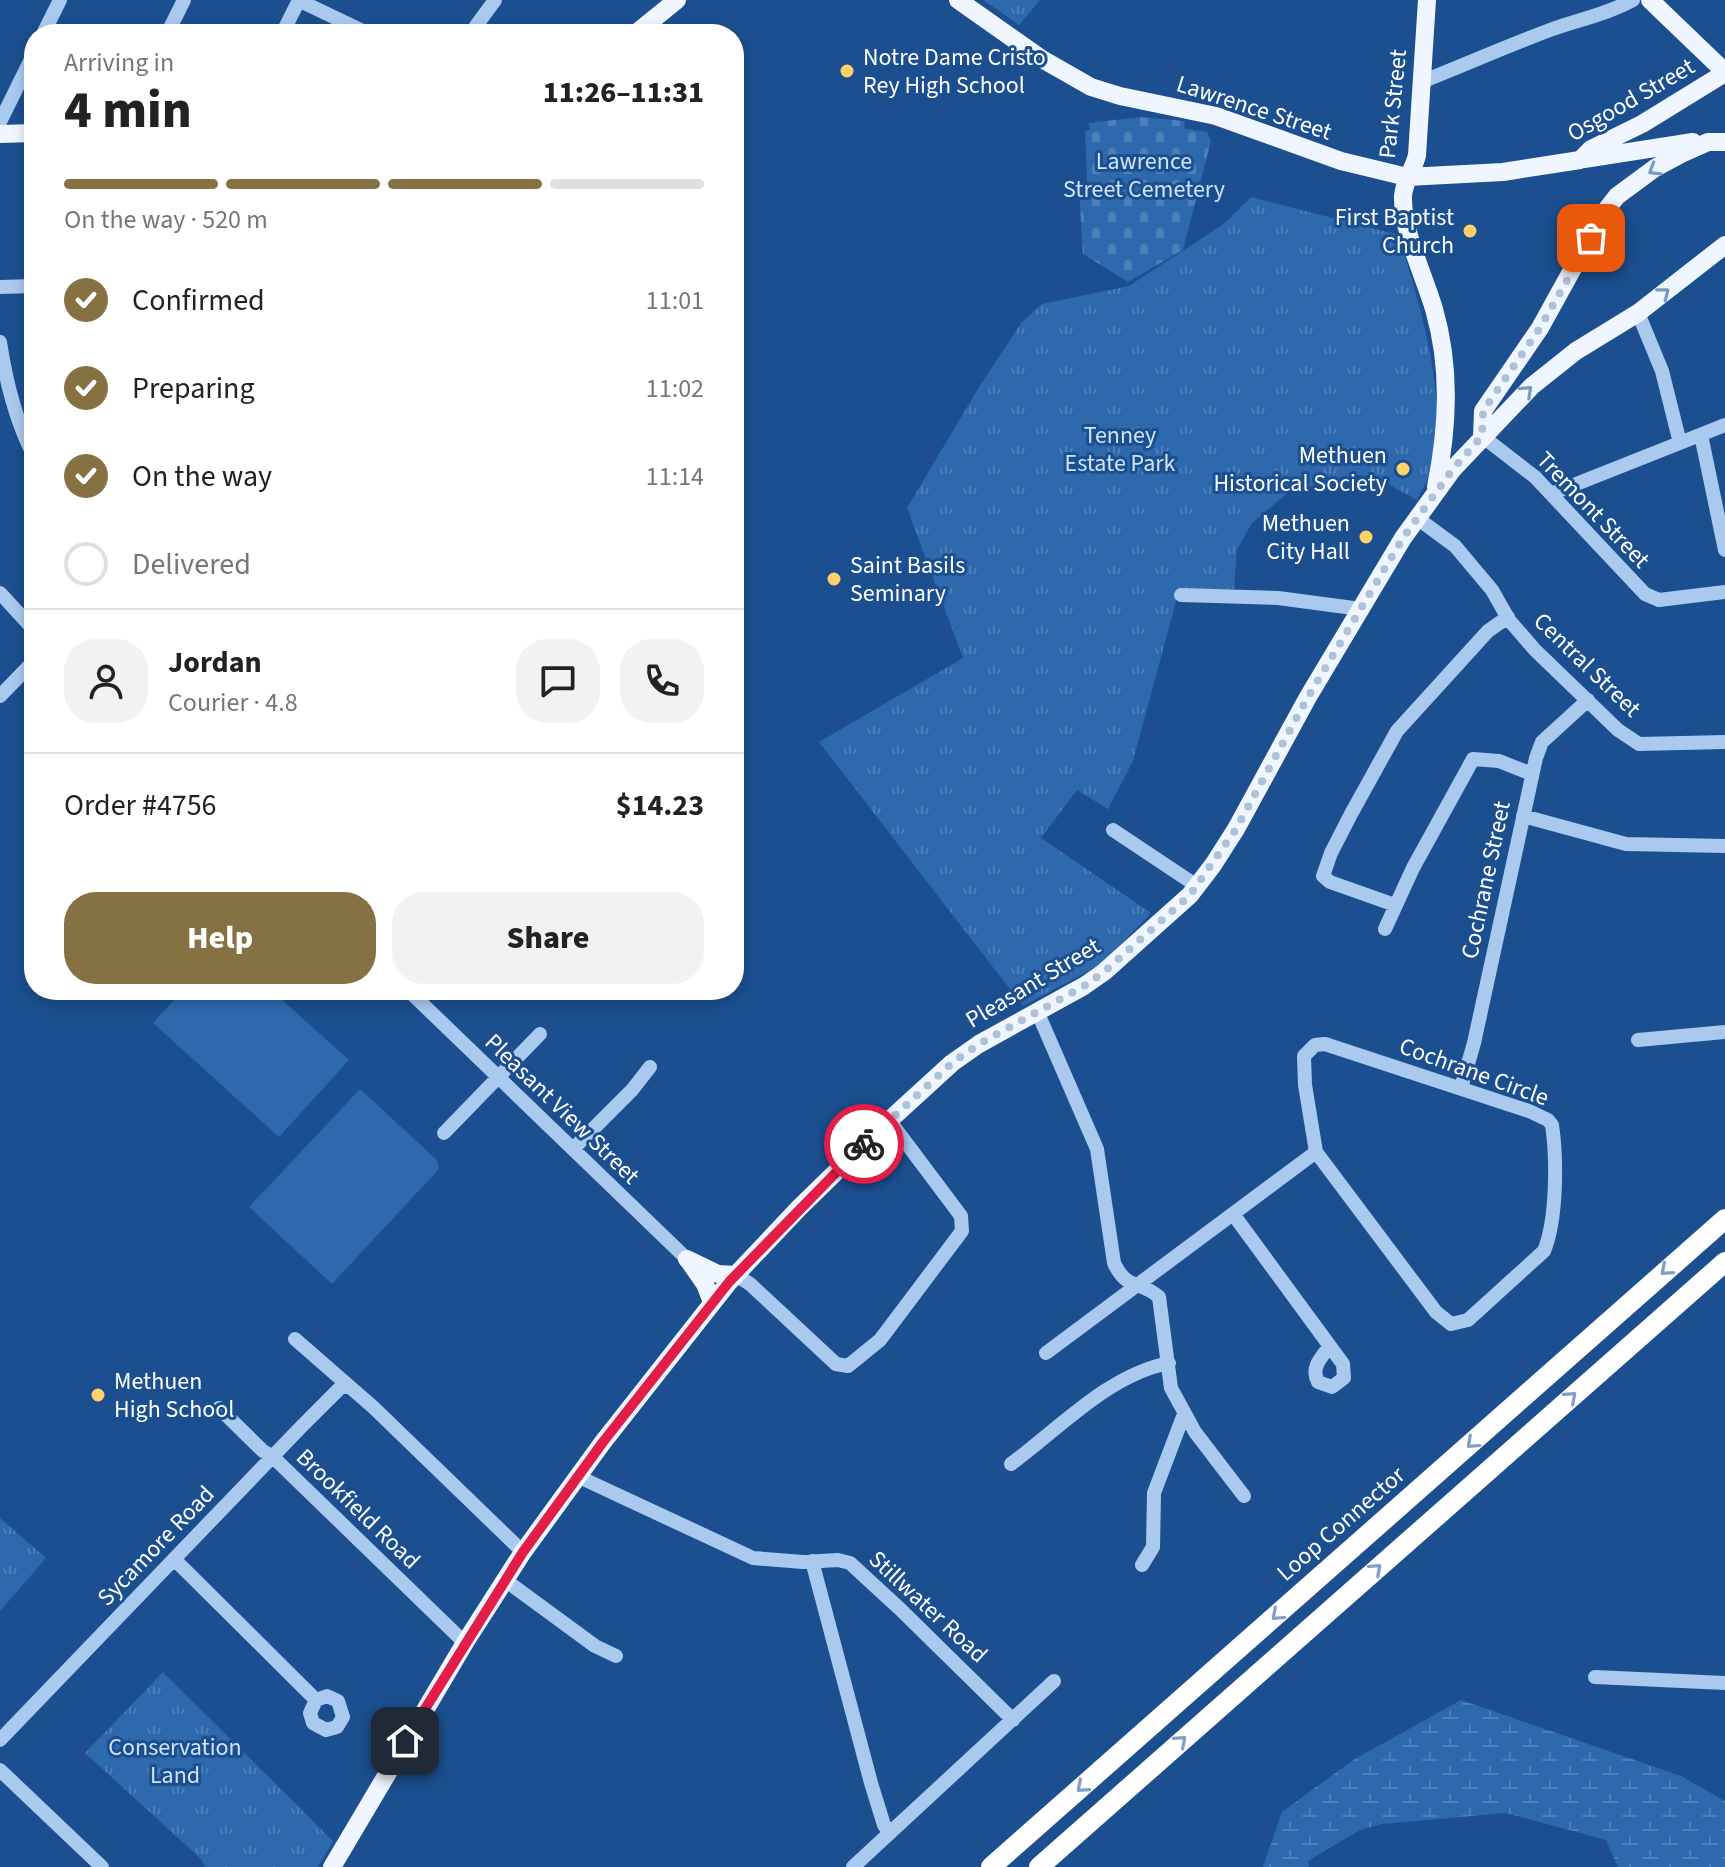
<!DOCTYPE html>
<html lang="en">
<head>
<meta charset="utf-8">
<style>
  body { margin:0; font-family:"Source Sans 3",sans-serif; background:#f2f2f2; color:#222; height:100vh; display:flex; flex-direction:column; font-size:30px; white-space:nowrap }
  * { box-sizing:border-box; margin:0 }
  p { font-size:26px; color:#767676 }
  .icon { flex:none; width:44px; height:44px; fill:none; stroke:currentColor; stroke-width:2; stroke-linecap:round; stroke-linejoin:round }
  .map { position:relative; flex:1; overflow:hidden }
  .side { position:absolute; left:24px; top:24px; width:720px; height:976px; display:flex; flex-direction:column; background:#fff; border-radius:32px; box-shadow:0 4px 12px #0003 }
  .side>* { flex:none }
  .pin { position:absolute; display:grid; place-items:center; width:68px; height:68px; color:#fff; margin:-34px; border-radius:16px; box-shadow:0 4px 12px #0006 }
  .courier { position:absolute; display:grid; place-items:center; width:80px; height:80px; margin:-40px; border:6px solid #e11d48; border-radius:50%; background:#fff; color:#222; box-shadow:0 2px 10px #0007 }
  .headline em { font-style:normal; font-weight:800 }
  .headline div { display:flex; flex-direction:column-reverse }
  .headline { display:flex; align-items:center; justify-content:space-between; height:136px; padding:0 40px }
  h1 { font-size:52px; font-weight:800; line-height:60px }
  .bar { display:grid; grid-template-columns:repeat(4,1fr); gap:12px 8px; align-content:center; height:96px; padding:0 40px }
  .bar i { height:10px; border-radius:6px; background:#e0e0e0 }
  .bar .on { background:#857141 }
  .bar p { grid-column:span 4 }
  .line { display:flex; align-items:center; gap:20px; padding:0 40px; border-top:2px solid #e0e0e0 }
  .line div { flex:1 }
  .round { display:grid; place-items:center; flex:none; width:84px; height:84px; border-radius:32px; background:#f2f2f2 }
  ol { padding:0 40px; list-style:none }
  li { display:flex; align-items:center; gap:24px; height:88px }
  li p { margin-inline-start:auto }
  li .icon { padding:8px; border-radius:50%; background:#857141; color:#fff; stroke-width:4 }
  li:last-child { color:#767676 }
  li i { width:44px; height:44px; border:4px solid #e0e0e0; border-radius:50% }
  .button { display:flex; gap:16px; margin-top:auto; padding:16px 40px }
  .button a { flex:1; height:92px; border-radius:32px; background:#857141; color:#fff; font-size:32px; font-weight:800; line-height:92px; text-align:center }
  .button a+a { background:#f2f2f2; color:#222 }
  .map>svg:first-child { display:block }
</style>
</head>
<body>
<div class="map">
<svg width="1725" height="1867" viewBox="0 0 1725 1867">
  <defs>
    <pattern id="wetland-marsh" width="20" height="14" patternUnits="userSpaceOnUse" patternTransform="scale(2)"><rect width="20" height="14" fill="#2e69ad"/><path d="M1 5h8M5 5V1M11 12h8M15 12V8" fill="none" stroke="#4d80b9"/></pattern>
    <pattern id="cemetery-stones" width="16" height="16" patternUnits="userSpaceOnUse" patternTransform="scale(2)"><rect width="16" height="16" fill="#2e69ad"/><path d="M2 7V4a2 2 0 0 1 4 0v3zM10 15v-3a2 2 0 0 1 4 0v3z" fill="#4d80b9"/></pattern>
    <pattern id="park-tufts" width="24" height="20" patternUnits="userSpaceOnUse" patternTransform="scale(2)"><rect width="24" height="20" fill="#2e69ad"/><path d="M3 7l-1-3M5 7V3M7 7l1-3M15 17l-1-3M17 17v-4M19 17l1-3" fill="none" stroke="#4d80b9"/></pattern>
  </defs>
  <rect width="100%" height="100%" fill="#1b4f8f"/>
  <!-- grass -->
  <path fill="#2e69ad" d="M183,990h88l78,70 -70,77 -126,-114z
    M360,1089l77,71 2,9 -107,115 -83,-77z"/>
  <!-- wetland -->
  <path fill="url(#wetland-marsh)" d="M1461,1700l220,76 44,25v66h-107l-12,-27 -100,-27 -124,11 -22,6 -52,31 1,6h-46l19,-55 71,-52z"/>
  <!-- cemetery -->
  <path fill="url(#cemetery-stones)" d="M1141,117l44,4 -1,7 23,4 4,9 -28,109 -55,32 -45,-28 -4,-63 8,-10 -2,-50 5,-1 -2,-7z"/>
  <!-- park -->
  <path fill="url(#park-tufts)" d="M983,0h57l-21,25z
    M1251,197l148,38c20,71 52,163 31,237 -2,9 -9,19 -13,28l-40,-22 -17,-3 -71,17 -38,32 -14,26 -3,39 -55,1 -46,171 -25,48 -31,-19 -36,48 110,75 -48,50 -80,43 -204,-264 144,-84 -56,-150 72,-121 43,-65 20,-18 87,-18 96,-63z
    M0,1518l46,40 -46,53z
    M163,1672l170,169 -15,26h-113l-4,-8 -116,-106z"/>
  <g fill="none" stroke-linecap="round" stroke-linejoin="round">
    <!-- minor -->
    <path stroke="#a9c9ee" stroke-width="14" d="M298,0l71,34
      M43,34l17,-34
      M167,34l17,-34
      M282,34l17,-34
      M474,34l2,-8 19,-26
      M1421,82c43,-17 86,-36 129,-52 27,-10 58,-16 83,-30
      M0,122l34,-69
      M0,287l34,-1
      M1638,313l24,58 18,72
      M0,342c6,40 15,78 34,114
      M1701,435l24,115
      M1482,436l53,41 110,117 14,6 66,-8
      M1551,494l174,-69
      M1417,518l38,28 37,44 17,30 26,30 83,80 21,14 86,-2
      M0,593l34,37
      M1181,595l97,3 83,11
      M0,696l34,-35
      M1523,816l103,28 99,2
      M1113,830l84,56
      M1395,905l-65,-23 -7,-6 8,-23 20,-39 46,-83 91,-100 20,-14
      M1385,929l28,-61 60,-109 26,2 33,13
      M408,990l279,269
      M1037,1011l60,138 17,114c13,28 26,17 45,34l12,91 24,44 49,64
      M1638,1040l87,-8
      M1325,1044l204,67 19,9 4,5c5,33 5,95 -8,126l-76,69 -17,4 -15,-12 -120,-160 -11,-67 -1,-29 11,-11z
      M1461,1088l13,-45 62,-285 6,-16 46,-42
      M444,1133l96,-99
      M573,1149l59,-59 18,-23
      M1233,1214l110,150 1,14 -12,9 -14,-5c-8,-15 4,-25 12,-36
      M736,1275l14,9 86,80 12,2 32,-26 82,-109 -1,-15 -72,-96
      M295,1339l78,68 150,145
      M1046,1353l270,-201
      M219,1408l44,43 10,6 192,186
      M1011,1464c49,-36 97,-89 158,-101
      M577,1476l176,82 50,4 35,-2 12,3 50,46 113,111
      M174,1559l142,141 -6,13 3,10 13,7 11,-3 6,-10 -5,-16 -11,-5 -11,4
      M812,1561l59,222 13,42 6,8
      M1142,1565l11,-18 1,-54 30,-79
      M505,1580l90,66 21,10
      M1595,1677l130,6
      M0,1740l301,-313 39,-39 6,-2
      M0,1770l102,97
      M853,1867l201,-186"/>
    <!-- major -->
    <path stroke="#f0f6ff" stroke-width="18" d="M958,0l84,59 49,28 29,9 96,20 125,45 66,16 96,-5 77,-12 11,-11 51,-25 83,-51
      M1427,0l-10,155c-3,14 -13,26 -14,41 -1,35 21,79 31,113 17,59 14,118 2,178
      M1650,0l75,72
      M635,34l42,-34
      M0,134l34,-1
      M1584,159l109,-17
      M1482,436l1,-25 57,-83 63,-114 14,-18 38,-28 26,-14 27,-12h17
      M687,1259l31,15 18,1
      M689,1261l16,23 7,18
      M332,1867l134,-226 57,-89 80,-110 126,-160 70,-74 84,-82 69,-63 27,-19 105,-58 20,-14 86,-77 23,-30 23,-36 72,-132 95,-159 50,-69 79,-83 44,-35 62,-38 87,-68"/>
    <!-- highway -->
    <path stroke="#fff" stroke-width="20" d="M991,1867l734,-648
      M1039,1867l686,-605"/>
  </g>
  <!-- one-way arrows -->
  <defs><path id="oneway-chevron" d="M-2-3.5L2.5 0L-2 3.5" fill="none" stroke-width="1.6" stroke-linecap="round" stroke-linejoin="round" transform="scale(2)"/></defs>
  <g stroke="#7b9ac1">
    <use href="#oneway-chevron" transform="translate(1654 170) rotate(148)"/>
    <use href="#oneway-chevron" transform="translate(1664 293) rotate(-38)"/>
    <use href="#oneway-chevron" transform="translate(1527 391) rotate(-43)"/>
  </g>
  <g stroke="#829ec1">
    <use href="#oneway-chevron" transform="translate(1666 1270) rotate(139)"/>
    <use href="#oneway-chevron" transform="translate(1571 1397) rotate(-41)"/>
    <use href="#oneway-chevron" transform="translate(1472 1443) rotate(138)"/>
    <use href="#oneway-chevron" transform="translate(1376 1569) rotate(-42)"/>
    <use href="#oneway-chevron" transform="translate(1277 1615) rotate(138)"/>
    <use href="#oneway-chevron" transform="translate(1181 1741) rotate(-41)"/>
    <use href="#oneway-chevron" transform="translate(1082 1787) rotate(139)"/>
  </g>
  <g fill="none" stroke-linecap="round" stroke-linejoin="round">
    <!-- done -->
    <path stroke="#afc1d8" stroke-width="8" stroke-dasharray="0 14.4" d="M864,1144l88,-81 27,-19 105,-58 20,-14 86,-77 46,-66 72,-132 95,-159 50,-69 29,-33 1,-25 57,-83 51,-90"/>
    <!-- route -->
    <path stroke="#e11d48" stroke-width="10" d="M405,1741l118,-189 80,-110 126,-160 135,-138"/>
  </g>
  <!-- markers -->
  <g fill="#ffd166" stroke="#1b4f8f" stroke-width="3">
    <circle cx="847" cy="71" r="8"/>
    <circle cx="1470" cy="231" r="8"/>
    <circle cx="1403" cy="469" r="8"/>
    <circle cx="1366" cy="537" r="8"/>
    <circle cx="834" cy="579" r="8"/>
    <circle cx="98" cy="1395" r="8"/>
  </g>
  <g text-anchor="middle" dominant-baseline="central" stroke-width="6" stroke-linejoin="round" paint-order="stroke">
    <!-- poi labels -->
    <g font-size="24" fill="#fff" stroke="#1b4f8f" text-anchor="start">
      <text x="863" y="57">Notre Dame Cristo<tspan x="863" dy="28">Rey High School</tspan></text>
      <text x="1454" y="217" text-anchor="end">First Baptist<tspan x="1454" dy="28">Church</tspan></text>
      <text x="1387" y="455" text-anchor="end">Methuen<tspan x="1387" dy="28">Historical Society</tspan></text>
      <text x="1350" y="523" text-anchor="end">Methuen<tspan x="1350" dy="28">City Hall</tspan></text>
      <text x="850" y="565">Saint Basils<tspan x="850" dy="28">Seminary</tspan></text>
      <text x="114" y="1381">Methuen<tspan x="114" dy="28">High School</tspan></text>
    </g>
    <!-- street labels -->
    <g font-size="24" fill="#fff" stroke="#1b4f8f">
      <text transform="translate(1631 100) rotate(-30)">Osgood Street</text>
      <text transform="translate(1393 104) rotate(-84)">Park Street</text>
      <text transform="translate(1254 108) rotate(18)">Lawrence Street</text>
      <text transform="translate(1593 510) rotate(46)">Tremont Street</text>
      <text transform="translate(1587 665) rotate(44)">Central Street</text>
      <text transform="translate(1486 880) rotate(-78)">Cochrane Street</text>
      <text transform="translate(1033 983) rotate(-31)">Pleasant Street</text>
      <text transform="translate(1474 1072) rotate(20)">Cochrane Circle</text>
      <text transform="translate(562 1109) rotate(44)">Pleasant View Street</text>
      <text transform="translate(358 1509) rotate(44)">Brookfield Road</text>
      <text transform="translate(1341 1524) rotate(-41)">Loop Connector</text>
      <text transform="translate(156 1546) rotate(-46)">Sycamore Road</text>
      <text transform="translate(928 1607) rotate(43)">Stillwater Road</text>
    </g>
    <!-- park labels -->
    <g font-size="24" fill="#cfe3fa" stroke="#1b4f8f">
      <text x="1144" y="161">Lawrence<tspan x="1144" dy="28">Street Cemetery</tspan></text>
      <text x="1120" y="435">Tenney<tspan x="1120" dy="28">Estate Park</tspan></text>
      <text x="175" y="1747">Conservation<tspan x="175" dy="28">Land</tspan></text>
    </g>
  </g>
</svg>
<div class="pin" style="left:1591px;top:238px;background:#ea580c"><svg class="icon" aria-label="bag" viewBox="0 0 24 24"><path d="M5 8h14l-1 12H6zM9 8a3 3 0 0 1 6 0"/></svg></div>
<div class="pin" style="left:405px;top:1741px;background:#1f2937"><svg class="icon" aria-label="home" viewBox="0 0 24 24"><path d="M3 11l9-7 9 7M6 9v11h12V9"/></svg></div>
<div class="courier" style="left:864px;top:1144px"><svg class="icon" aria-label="bike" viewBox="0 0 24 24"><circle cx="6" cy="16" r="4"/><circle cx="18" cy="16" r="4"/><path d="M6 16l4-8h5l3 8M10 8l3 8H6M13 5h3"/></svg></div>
<section class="side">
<div class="headline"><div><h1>4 min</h1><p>Arriving in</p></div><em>11:26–11:31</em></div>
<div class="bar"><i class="on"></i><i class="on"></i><i class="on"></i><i></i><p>On the way · 520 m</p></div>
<ol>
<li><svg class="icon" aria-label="check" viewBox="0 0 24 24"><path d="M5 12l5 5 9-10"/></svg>Confirmed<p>11:01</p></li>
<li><svg class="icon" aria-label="check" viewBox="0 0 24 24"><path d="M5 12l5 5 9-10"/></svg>Preparing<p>11:02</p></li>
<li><svg class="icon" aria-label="check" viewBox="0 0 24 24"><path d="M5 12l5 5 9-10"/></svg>On the way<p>11:14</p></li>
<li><i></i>Delivered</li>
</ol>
<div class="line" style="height:144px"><a class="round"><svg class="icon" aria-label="person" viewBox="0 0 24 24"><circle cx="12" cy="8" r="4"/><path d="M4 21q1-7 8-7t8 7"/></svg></a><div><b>Jordan</b><p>Courier · 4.8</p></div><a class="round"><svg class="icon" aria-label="chat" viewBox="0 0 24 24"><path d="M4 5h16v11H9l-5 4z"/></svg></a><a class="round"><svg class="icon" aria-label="phone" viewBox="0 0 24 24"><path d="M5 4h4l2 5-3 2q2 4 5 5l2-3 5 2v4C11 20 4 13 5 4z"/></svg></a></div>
<div class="line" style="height:104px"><div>Order #4756</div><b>$14.23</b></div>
<div class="button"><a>Help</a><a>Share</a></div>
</section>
</div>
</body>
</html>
